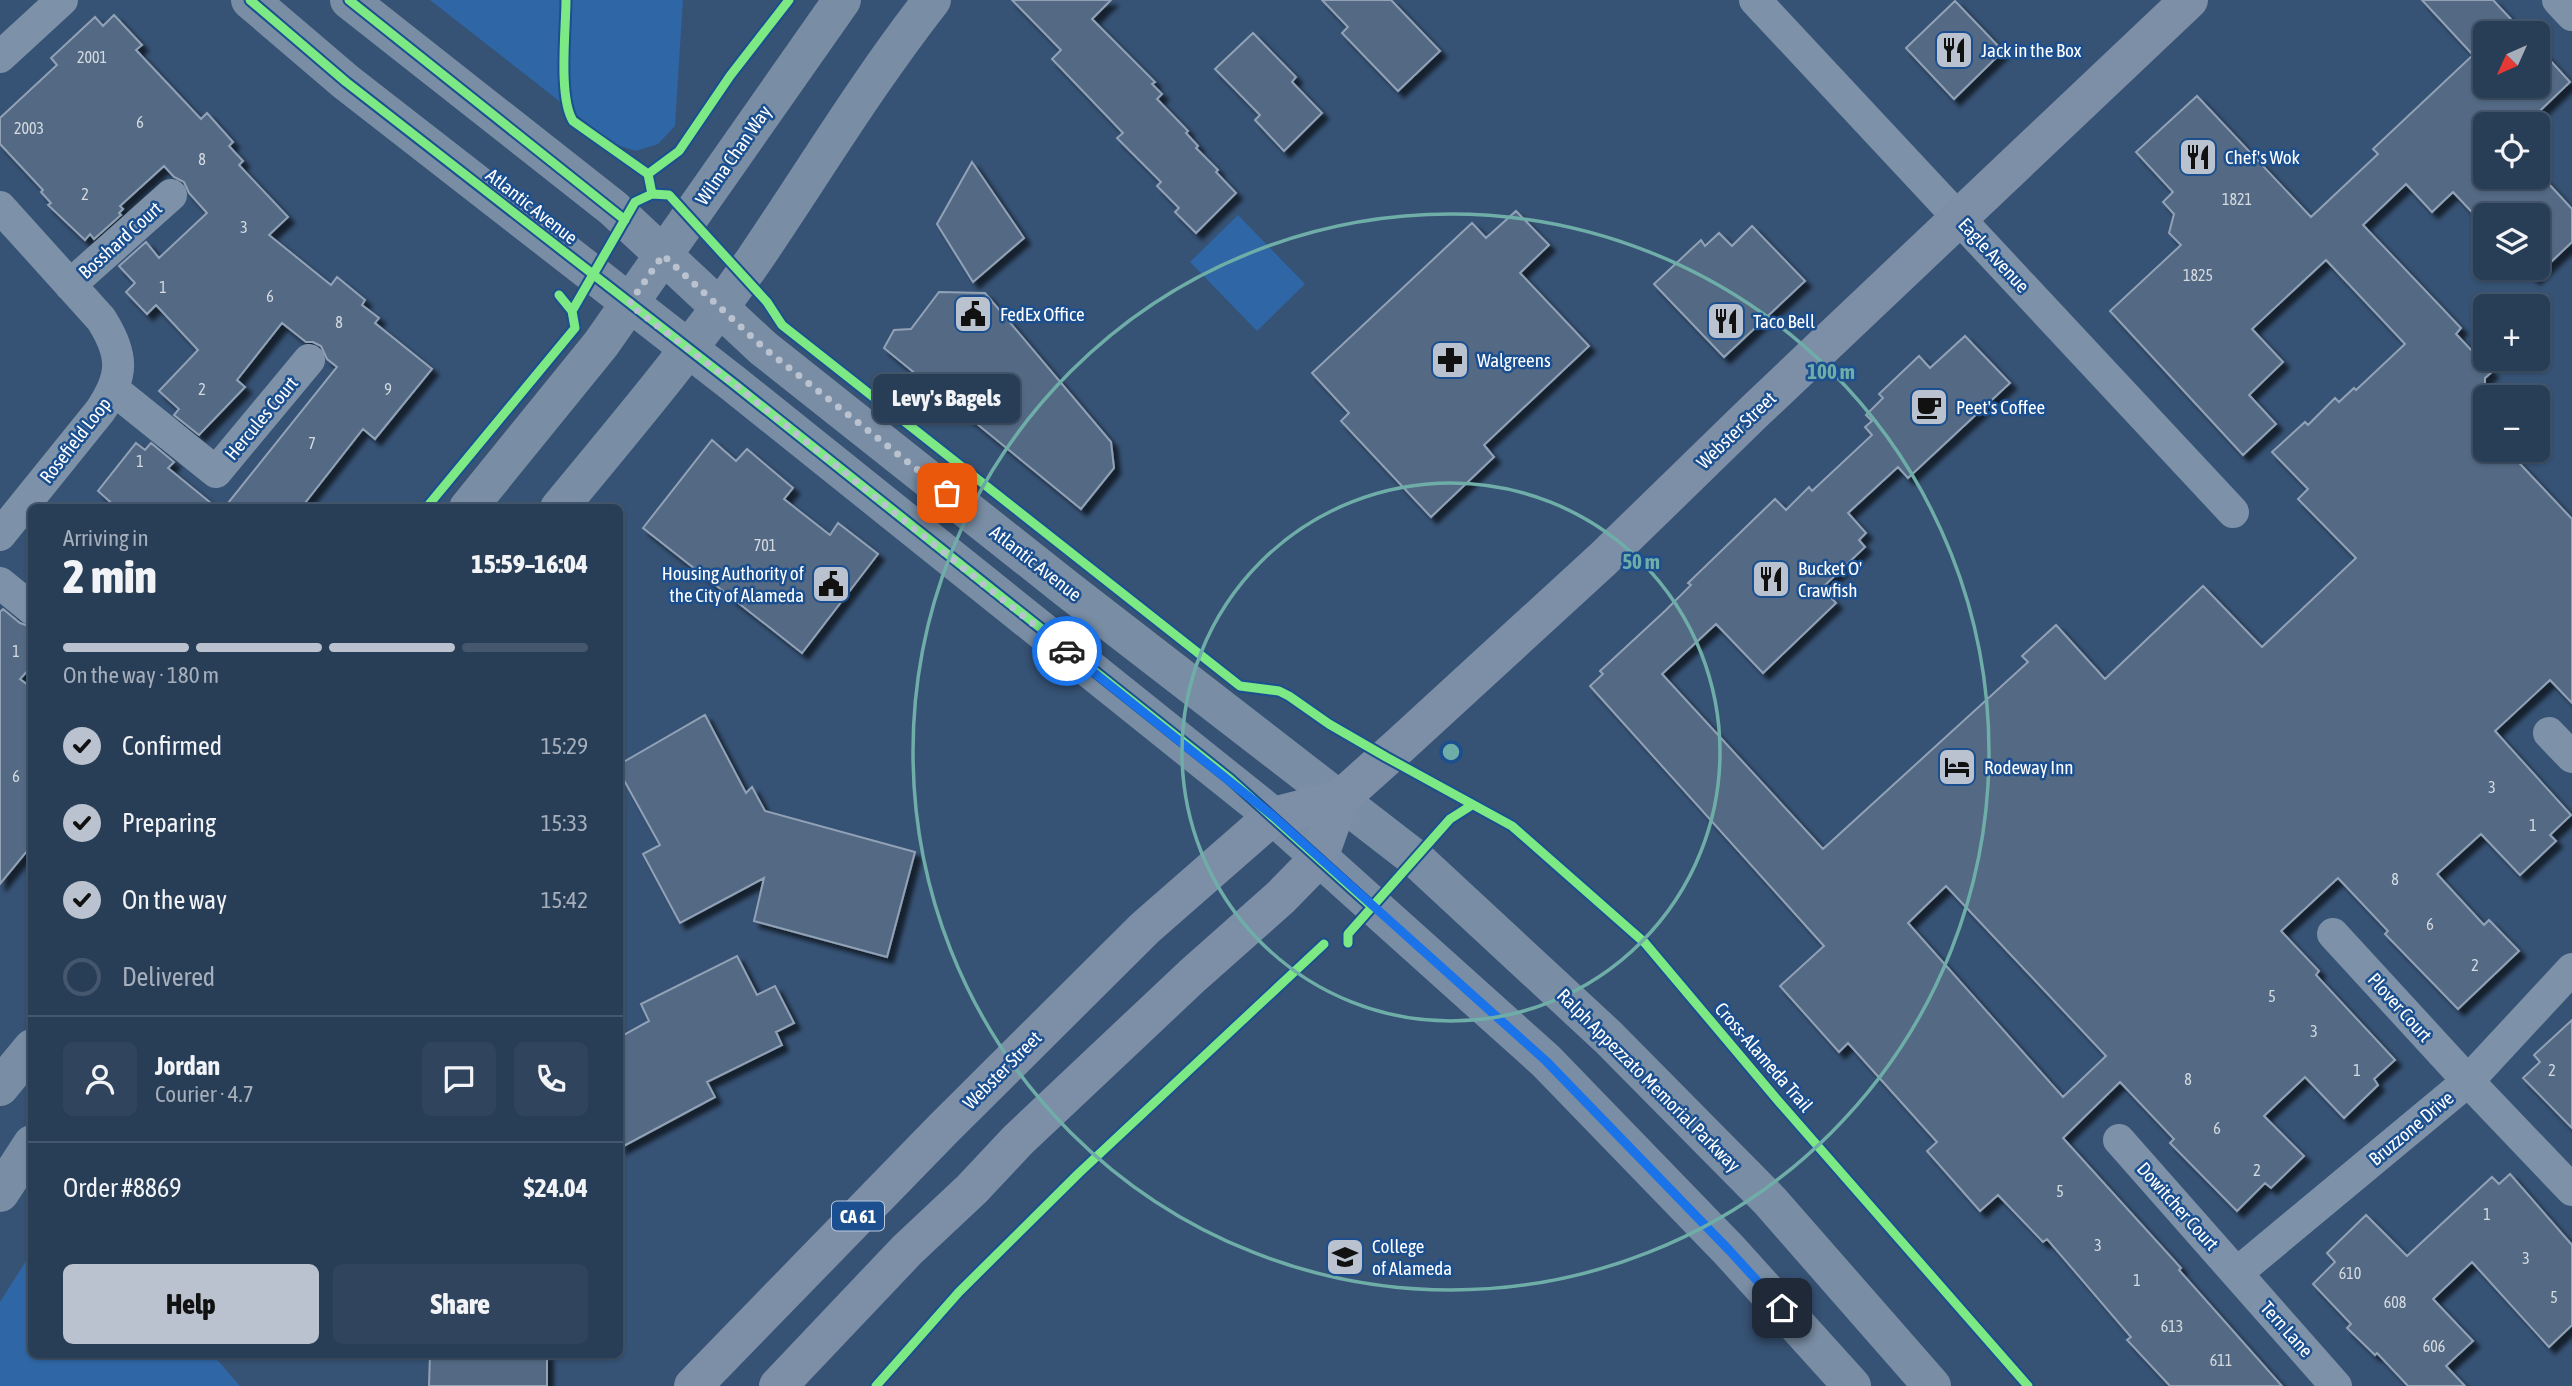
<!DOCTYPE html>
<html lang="en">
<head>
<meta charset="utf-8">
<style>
  body { margin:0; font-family:"Asap Condensed",sans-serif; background:#30455d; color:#f1f3f6; height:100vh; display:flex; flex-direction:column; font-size:26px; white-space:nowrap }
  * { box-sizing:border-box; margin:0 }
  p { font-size:23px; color:#a5aeba }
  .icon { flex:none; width:38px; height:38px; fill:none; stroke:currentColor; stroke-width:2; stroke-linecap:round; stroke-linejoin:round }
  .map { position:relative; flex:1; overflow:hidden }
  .side { position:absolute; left:28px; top:504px; width:595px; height:854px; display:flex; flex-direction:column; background:#283e57; border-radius:10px; box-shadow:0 2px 5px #0004,0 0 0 2px #44576d }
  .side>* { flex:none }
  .needle { width:46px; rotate:225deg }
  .controls { position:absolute; left:2473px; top:21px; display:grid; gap:14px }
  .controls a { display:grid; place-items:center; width:77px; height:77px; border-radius:10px; background:#283e57; box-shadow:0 2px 5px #0004,0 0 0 2px #44576d; font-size:35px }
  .pin { position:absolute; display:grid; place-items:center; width:60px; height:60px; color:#fff; margin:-30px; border-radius:14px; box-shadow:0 4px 10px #0006 }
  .courier { position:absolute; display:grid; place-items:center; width:70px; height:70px; margin:-35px; border:5px solid #1a73e8; border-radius:50%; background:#fff; color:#222; box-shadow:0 2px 9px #0007 }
  .bubble { position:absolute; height:49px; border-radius:10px; background:#283e57; box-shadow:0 2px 5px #0004,0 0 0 2px #44576d; font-size:23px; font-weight:800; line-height:49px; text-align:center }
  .head em { font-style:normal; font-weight:800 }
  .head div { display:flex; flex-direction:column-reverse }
  .head { display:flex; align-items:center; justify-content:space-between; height:119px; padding:0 35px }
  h1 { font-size:46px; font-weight:800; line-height:52px }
  .bar { display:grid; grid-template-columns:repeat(4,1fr); gap:10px 7px; align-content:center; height:84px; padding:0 35px }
  .bar i { height:9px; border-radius:5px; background:#44576d }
  .bar .on { background:#b9c2ce }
  .bar p { grid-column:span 4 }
  .line { display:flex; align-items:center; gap:18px; padding:0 35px; border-top:2px solid #44576d }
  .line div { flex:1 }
  .round { display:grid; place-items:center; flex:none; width:74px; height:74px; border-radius:10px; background:#30455d }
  ol { padding:0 35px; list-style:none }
  li { display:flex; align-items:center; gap:21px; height:77px }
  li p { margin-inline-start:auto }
  li .icon { padding:7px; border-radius:50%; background:#b9c2ce; color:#111; stroke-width:4 }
  li:last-child { color:#a5aeba }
  li i { width:38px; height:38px; border:4px solid #44576d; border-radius:50% }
  .cta { display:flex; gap:14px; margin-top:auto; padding:14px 35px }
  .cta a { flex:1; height:80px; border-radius:10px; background:#b9c2ce; color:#111; font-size:28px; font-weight:800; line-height:80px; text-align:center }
  .cta a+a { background:#30455d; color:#f1f3f6 }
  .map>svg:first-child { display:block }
</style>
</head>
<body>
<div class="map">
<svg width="2572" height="1386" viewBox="0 0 2572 1386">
  <defs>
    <filter id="shadow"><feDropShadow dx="6" dy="6" stdDeviation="2" flood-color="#0009"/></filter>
  </defs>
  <rect width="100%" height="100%" fill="#365274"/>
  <!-- green -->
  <path fill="#2f66a5" d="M430,0h253l-8,126 -17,18 -22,7 -22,-7z
    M1238,215l67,69 -48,47 -67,-69z
    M31,1253l1,101 181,1 27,31h-240v-84z"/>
  <!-- building -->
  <path fill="#526984" stroke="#92a2b6" stroke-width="2" fill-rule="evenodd" filter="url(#shadow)" d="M1012,0h99l-19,19 63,63 -3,2 10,10 -5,5 31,32 -2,2 12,13 -2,2 22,22 -2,2 20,21 -40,40 -21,-21 4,-4 -22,-22 4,-4 -44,-44 6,-5 -71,-74 9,-9z
    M1322,0h69l49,51 -42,40 -56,-58 6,-6z
    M2422,0h71l31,33h-39v53h53v-39l32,35 -44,42h-41v53h53v-5l34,37v33l-38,36 -9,-10h13v-53h-53v11l-32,-34 -21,20 -26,-28 -43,41 98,103 -5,6 36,38 -7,6v72h22l65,69v184l-22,-23 -55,51 76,84 -21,20 6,6 -36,34 -39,-41 -44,40 47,51 5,-5 30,31 -61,58 -73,-75 3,-3 -50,-53 -57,53 38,40 -3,4 79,85 -21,19 4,6 -34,33 -39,-41 -41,39 40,40 -33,32 -6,-5 -28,28 -67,-68 4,-4 -54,-57 -57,56 118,130 -2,2 103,116h-112l-43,-46 4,-3 -84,-98 -4,3 -45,-47 -18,16 -53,-60 10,-9 -89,-99 -9,9 -59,-66 44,-40 -234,-260 13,-12 -3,-3 66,-61 25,-25 -3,-2 87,-84 11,11 23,-23 3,4 60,-56 -7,-8 7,-6 -6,-6 17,-17 -4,-4 40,-38 11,12 35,-32 45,47 -102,95 -10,-11 -50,46 18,20 -7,7 6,7 -43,41 14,15 -73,70 -47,-49 -54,50 161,175 205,-187 -6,-6 34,-31 49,54 98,-93 59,61 94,-89 -58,-59 10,-10 -36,-37 33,-30 3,3 27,-27 4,4 15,-14 2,2 49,-46 -79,-84 -74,69 31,33 -34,33 27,29 -33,31 -133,-144 71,-66 -12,-12 5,-19 -11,-12 10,-10 -37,-40 61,-56 114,121 67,-63 -5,-5 100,-94zM1946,886l160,170 -43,41 -155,-174z
    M1955,1l48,50 -49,48 -48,-51z
    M114,15l28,30 -6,5 65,69 6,-6 26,29 -4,4 14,15 -4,4 49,52 -19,18 62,50 6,-8 28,23 -3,5 17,13 -4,5 57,46 -57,70 -12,-10 -62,79h-77l113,-141 -10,-8 -6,-13 -8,-4h-7l-24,-19 -45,57 8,7 -46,48 -25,-20 5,-6 -20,-18 39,-41 -42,-45 -9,9 -21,-22 9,-9 -16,-17 27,-24 13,16 48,-45 -18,-20 -5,-11 -10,-5 -10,-11 -44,40 3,3 -4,4 2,2 -27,24 -4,-5 -5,6 -37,-35 3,-2 -10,-11 2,-2 -43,-46v-26l57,-53 -6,-7 44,-41 8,9z
    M1253,33l43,44 -4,5 30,31 -38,38 -29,-31 5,-5 -45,-46z
    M972,162l52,76 -51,44 -36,-58z
    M1516,211l33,34 -29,28 69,73 -105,99 10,12 -63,60 -90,-96 8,-8 -37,-40 160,-150 14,15z
    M1752,226l53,55 -81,76 -70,-73 47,-44 4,6 14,-13 13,13z
    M939,292l46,1 126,149 3,26 -33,41 -197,-161 10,-18 17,-1z
    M712,440l24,21 11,-12 46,39 -9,11 46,36 8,-12 40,31 -76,99 -159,-125z
    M136,443l9,7 6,-7 23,19 -6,6 49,40h-100l-19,-17z
    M3,609l17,14 12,4v39l-12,13 12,9v157l-32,39v-272z
    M705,715l41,78 6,-6 13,24 150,41 -28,105 -133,-36 10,-43 -84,45 -37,-69 17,-9 -40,-72v-9z
    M737,956l20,39 18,-9 19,37 -18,9 6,13 -75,37 8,15 -95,51v-111l29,-16 -8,-17z
    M2572,1020v108l-49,-50 17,-16 -6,-7z
    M2510,1174l62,71v80l-23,22 -77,-85 -39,37 40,42 -27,25 19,20h-57l-31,-33 -2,2 -28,-27 4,-4 -38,-40 22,-22 -8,-9 39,-38 41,41 85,-79 7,7z
    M430,1354h117v32h-118z"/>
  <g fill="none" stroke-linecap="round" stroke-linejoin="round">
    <!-- street -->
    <path stroke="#7d92a8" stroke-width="32" d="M1755,0l478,512
      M2558,0l14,15
      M0,57l62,-57
      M0,207l101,112c23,36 23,57 -1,92l-100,124
      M70,285l101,-90
      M114,390l102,82 93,-112
      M0,583l32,26
      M2549,733l23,24
      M2333,934l135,147 104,109
      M2119,1140l217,246
      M2237,1273l231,-192 104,-112"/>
    <!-- secondary -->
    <path stroke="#798da4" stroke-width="38" d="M250,0l96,82 388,302 539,432 273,245 183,189 123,136
      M349,0l264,208 150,140 304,241 349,270 192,178 162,164 162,185
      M468,508l133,-164 241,-344
      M559,508c67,-81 135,-162 195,-248 59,-87 113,-177 178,-260
      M0,1087l32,-39
      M0,1193l32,-49"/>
    <!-- primary -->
    <path stroke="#7d8ea7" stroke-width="38" d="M693,1386l250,-257 202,-201 128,-112 67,-17 57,-51 206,-189 152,-148 434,-411
      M778,1386l129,-136 65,-61 46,-49 174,-164 89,-79 38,-39 21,-59"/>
    <defs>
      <path id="cycleway" d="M250,0l96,82 388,302 496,395 142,128
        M349,0l276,220
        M566,0c0,29 -8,97 7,121l75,53 4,20
        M648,174l31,-23 51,-75 59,-76
        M572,311l63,-109 17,-8 17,1 98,107 15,23 458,361 39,5 10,5 40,28 57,33 126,69 133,117 135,160 248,283
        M426,508l149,-180 -3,-17 -13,-16
        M1348,943v-9l102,-115 22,-14
        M876,1386l83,-94 120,-119 245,-229"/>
    </defs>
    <!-- cycleway casing -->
    <use href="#cycleway" stroke="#1b4f8f" stroke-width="13"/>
    <!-- cycleway -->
    <use href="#cycleway" stroke="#7ce984" stroke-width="9"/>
  </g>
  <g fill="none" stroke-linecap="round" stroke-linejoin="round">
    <!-- done -->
    <path stroke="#b9c2ce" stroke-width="7" stroke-dasharray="0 12.6" d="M947,493l-183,-145 -101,-93 -34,49 105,80 333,267"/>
    <!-- route -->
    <path stroke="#1a73e8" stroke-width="9" d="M1067,651l206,165 273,245 183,189 53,58"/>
  </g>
  <!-- distance rings -->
  <g fill="none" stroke="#6fada8" stroke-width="3.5">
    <circle cx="1451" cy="752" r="269"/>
    <circle cx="1451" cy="752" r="538"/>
  </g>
  <!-- icons -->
  <defs>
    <symbol id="restaurant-square" viewBox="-11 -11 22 22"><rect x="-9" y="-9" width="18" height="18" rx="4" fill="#b9c2ce" stroke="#1b4f8f"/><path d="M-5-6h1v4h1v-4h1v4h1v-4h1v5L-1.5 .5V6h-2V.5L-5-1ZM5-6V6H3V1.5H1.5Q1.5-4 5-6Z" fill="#111"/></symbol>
    <symbol id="civic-square" viewBox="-11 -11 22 22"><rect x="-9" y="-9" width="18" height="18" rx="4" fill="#b9c2ce" stroke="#1b4f8f"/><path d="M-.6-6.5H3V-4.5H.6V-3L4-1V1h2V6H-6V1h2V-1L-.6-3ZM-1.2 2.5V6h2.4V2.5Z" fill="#111"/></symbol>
    <symbol id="pharmacy-square" viewBox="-11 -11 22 22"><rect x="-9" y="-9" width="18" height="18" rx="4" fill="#b9c2ce" stroke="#1b4f8f"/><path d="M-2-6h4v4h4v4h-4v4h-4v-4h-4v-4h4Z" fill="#111"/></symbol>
    <symbol id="cafe-square" viewBox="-11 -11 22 22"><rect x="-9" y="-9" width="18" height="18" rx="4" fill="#b9c2ce" stroke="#1b4f8f"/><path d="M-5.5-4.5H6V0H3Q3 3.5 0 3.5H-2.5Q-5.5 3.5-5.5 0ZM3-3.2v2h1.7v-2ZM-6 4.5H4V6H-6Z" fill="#111"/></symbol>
    <symbol id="hotel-square" viewBox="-11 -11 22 22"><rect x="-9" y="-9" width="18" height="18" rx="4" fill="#b9c2ce" stroke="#1b4f8f"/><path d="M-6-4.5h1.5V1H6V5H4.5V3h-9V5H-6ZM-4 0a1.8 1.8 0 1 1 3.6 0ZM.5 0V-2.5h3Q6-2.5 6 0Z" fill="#111"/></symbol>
    <symbol id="university-square" viewBox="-11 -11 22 22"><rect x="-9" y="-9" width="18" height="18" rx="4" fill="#b9c2ce" stroke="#1b4f8f"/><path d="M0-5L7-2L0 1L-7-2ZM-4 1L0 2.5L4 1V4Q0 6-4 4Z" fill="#111"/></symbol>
  </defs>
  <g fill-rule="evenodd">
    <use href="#restaurant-square" x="1932" y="28" width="44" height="44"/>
    <use href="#restaurant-square" x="2176" y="135" width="44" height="44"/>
    <use href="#civic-square" x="951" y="292" width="44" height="44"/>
    <use href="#restaurant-square" x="1704" y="299" width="44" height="44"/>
    <use href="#pharmacy-square" x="1428" y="338" width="44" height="44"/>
    <use href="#cafe-square" x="1907" y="385" width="44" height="44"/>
    <use href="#restaurant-square" x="1749" y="557" width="44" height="44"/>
    <use href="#civic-square" x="809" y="562" width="44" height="44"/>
    <use href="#hotel-square" x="1935" y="745" width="44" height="44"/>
    <use href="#university-square" x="1323" y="1235" width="44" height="44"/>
  </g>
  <g text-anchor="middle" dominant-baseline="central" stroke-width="5" stroke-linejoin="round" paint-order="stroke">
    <!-- number labels -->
    <g font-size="16" fill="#d4dae0">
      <text x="92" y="57">2001</text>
      <text x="140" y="122">6</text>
      <text x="29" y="128">2003</text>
      <text x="202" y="159">8</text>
      <text x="85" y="194">2</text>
      <text x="2237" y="199">1821</text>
      <text x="244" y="227">3</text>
      <text x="2198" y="275">1825</text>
      <text x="163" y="287">1</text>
      <text x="270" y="296">6</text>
      <text x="339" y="322">8</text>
      <text x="202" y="389">2</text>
      <text x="388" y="389">9</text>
      <text x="312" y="443">7</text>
      <text x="140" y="461">1</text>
      <text x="765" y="545">701</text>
      <text x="16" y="651">1</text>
      <text x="16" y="776">6</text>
      <text x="2492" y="787">3</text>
      <text x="2533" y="825">1</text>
      <text x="2395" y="879">8</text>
      <text x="2430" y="924">6</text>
      <text x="2475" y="965">2</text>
      <text x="2272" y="996">5</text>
      <text x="2314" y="1031">3</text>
      <text x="2357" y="1070">1</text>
      <text x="2552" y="1070">2</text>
      <text x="2188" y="1079">8</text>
      <text x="2217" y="1128">6</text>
      <text x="2257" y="1170">2</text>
      <text x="2060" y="1191">5</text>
      <text x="2487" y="1214">1</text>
      <text x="2098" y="1245">3</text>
      <text x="2526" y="1258">3</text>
      <text x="2350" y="1273">610</text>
      <text x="2137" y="1280">1</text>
      <text x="2554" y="1297">5</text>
      <text x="2395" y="1302">608</text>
      <text x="2172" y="1326">613</text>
      <text x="2434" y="1346">606</text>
      <text x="2221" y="1360">611</text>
    </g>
    <!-- shield labels -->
    <rect fill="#1b4f8f" stroke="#bbcadd" stroke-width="2" x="832" y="1201.5" width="52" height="29" rx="5"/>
    <g font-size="18" font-weight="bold" fill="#fff">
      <text x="858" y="1216">CA 61</text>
    </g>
    <!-- poi labels -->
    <g font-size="19" fill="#fff" stroke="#1b4f8f" text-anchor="start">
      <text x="1981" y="50">Jack in the Box</text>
      <text x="2225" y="157">Chef's Wok</text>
      <text x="1000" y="314">FedEx Office</text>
      <text x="1753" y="321">Taco Bell</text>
      <text x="1477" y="360">Walgreens</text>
      <text x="1956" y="407">Peet's Coffee</text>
      <text x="1798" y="568">Bucket O'<tspan x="1798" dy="22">Crawfish</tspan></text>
      <text x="804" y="573" text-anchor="end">Housing Authority of<tspan x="804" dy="22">the City of Alameda</tspan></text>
      <text x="1984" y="767">Rodeway Inn</text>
      <text x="1372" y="1246">College<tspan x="1372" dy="22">of Alameda</tspan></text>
    </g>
    <!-- street labels -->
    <g font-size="19" fill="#fff" stroke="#1b4f8f">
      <text transform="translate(733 155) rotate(-55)">Wilma Chan Way</text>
      <text transform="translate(532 206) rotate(38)">Atlantic Avenue</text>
      <text transform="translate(120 240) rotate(-42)">Bosshard Court</text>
      <text transform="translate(1994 255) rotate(47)">Eagle Avenue</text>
      <text transform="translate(261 418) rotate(-50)">Hercules Court</text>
      <text transform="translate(1736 430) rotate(-44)">Webster Street</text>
      <text transform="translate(75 440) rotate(-52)">Rosefield Loop</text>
      <text transform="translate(1036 563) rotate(38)">Atlantic Avenue</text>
      <text transform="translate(2400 1007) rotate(48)">Plover Court</text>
      <text transform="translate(1764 1057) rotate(49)">Cross-Alameda Trail</text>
      <text transform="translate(1002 1070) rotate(-45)">Webster Street</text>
      <text transform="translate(1649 1080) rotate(45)">Ralph Appezzato Memorial Parkway</text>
      <text transform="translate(2411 1128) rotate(-40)">Bruzzone Drive</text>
      <text transform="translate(2178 1206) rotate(48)">Dowitcher Court</text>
      <text transform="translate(2287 1329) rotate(48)">Tern Lane</text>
    </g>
  </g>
  <circle cx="1451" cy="752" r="10" fill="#6fada8" stroke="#1b4f8f" stroke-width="3.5"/>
  <g font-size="21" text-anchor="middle" font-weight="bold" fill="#6fada8" stroke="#1b4f8f" stroke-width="5" stroke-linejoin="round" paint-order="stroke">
    <text x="1831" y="379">100 m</text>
    <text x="1641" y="569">50 m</text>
  </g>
</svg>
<div class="controls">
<a><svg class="needle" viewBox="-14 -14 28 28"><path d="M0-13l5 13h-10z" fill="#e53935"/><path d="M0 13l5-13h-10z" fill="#a5aeba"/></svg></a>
<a><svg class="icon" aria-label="locate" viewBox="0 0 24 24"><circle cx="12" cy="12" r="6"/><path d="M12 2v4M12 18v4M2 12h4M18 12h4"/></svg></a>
<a><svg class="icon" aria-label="layers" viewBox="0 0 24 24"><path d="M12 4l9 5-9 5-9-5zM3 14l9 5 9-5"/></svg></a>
<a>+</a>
<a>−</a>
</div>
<div class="pin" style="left:947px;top:493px;background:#ea580c"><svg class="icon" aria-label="bag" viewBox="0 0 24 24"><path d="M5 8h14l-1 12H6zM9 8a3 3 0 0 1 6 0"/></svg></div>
<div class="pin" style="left:1782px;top:1308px;background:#1f2937"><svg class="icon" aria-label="home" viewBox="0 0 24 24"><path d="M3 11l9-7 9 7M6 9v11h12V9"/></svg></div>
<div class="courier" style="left:1067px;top:651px"><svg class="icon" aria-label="car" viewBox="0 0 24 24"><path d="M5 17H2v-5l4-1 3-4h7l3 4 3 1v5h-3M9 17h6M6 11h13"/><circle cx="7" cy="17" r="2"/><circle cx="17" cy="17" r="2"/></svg></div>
<div class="bubble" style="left:873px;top:374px;width:147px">Levy's Bagels</div>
<section class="side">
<div class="head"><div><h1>2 min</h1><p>Arriving in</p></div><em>15:59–16:04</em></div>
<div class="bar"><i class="on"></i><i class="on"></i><i class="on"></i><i></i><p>On the way · 180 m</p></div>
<ol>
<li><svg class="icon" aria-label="check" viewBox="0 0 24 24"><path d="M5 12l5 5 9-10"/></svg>Confirmed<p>15:29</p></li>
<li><svg class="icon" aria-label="check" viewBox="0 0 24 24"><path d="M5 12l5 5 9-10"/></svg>Preparing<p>15:33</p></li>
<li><svg class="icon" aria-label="check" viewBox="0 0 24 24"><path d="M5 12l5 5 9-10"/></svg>On the way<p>15:42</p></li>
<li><i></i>Delivered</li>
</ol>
<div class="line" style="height:126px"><a class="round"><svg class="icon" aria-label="person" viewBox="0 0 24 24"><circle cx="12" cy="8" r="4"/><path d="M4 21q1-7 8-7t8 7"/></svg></a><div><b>Jordan</b><p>Courier · 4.7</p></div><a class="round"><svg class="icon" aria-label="chat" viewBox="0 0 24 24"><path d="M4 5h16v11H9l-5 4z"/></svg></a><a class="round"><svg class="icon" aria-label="phone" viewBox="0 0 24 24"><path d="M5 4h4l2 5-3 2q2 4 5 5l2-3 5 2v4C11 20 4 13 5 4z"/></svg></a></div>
<div class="line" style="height:91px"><div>Order #8869</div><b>$24.04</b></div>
<div class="cta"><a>Help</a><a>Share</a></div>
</section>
</div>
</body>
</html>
